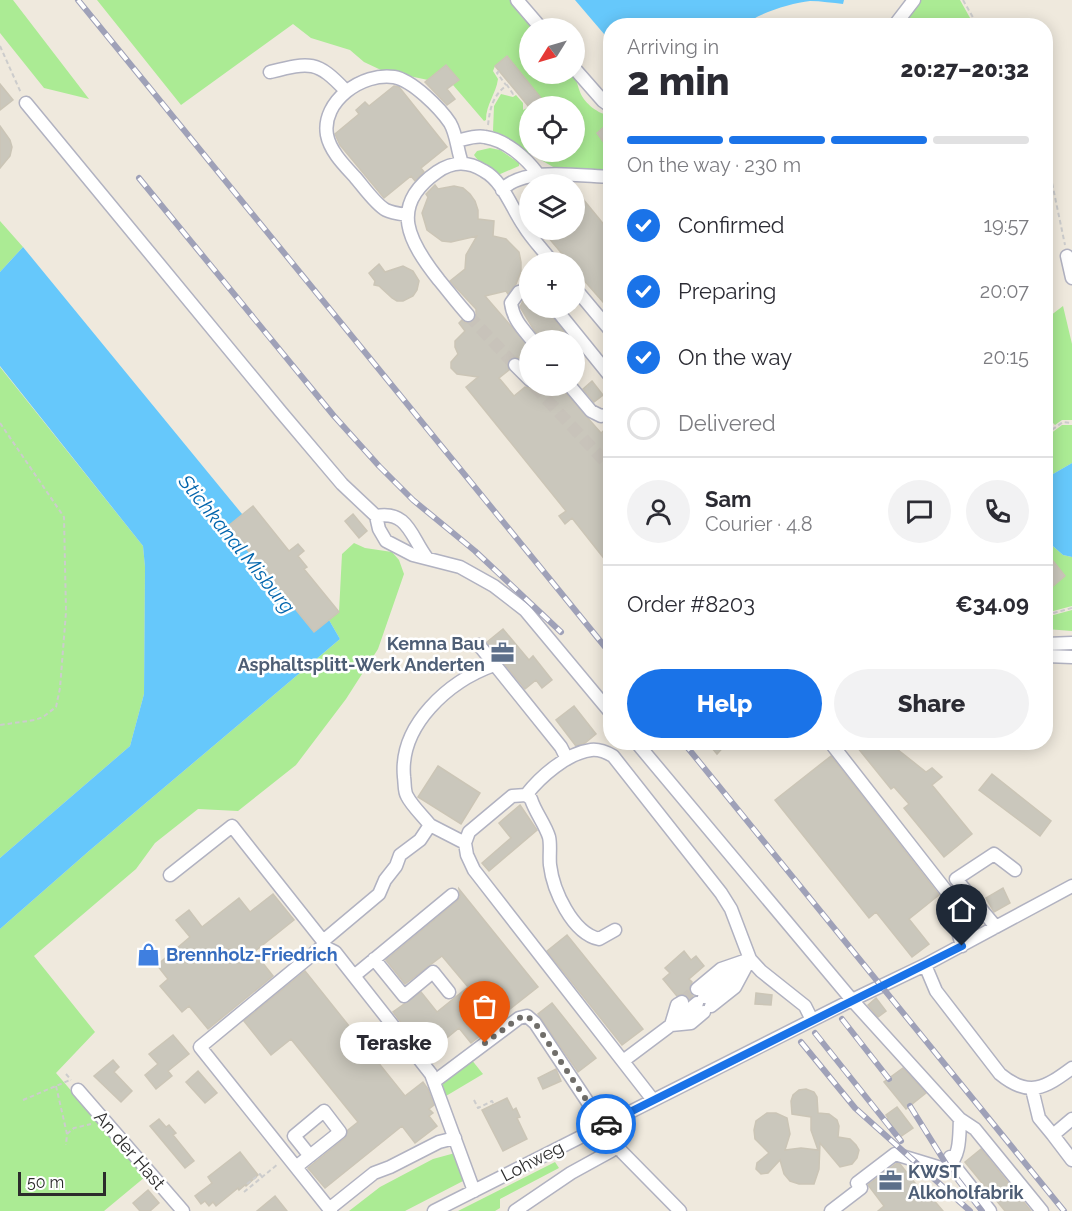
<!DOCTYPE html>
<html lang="en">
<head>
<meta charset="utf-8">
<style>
  body { margin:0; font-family:Raleway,sans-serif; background:#f2f2f3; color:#2b2b33; height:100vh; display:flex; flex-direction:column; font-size:22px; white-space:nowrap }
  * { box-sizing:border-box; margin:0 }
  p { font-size:20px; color:#7c7c81 }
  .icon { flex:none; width:33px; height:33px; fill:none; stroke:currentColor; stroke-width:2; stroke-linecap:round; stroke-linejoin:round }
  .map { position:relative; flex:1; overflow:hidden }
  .drawer { position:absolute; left:603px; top:18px; width:450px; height:732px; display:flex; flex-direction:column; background:#fff; border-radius:24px; box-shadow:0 3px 15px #0003 }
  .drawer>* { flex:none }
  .needle { width:39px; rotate:233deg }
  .fabs { position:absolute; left:519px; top:18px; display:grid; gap:12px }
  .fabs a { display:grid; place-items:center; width:66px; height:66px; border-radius:50%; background:#fff; box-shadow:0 3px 15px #0003; font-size:30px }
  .scale { position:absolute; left:18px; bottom:15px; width:88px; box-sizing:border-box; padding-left:6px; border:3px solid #2c2c2c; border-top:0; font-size:16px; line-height:21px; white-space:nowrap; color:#2c2c2c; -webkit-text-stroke:4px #fff; paint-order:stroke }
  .pin { position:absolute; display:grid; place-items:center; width:51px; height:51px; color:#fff; margin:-62px -26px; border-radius:50% 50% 50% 0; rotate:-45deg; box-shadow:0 0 6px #0007 }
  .pin .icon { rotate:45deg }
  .courier { position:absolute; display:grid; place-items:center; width:60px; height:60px; margin:-30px; border:4px solid #1a73e8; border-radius:50%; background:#fff; color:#222; box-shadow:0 2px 8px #0007 }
  .bubble { position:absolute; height:42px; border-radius:21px; background:#fff; box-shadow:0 3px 15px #0003; font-size:20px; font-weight:800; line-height:42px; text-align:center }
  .overview em { font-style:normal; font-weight:800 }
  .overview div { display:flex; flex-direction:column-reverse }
  .overview { display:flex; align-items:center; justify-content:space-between; height:102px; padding:0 24px }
  h1 { font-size:39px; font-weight:800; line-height:45px }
  .bar { display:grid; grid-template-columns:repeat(4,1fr); gap:9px 6px; align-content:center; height:72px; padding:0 24px }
  .bar i { height:8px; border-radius:4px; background:#e1e1e2 }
  .bar .on { background:#1a73e8 }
  .bar p { grid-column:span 4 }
  .line { display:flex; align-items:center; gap:15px; padding:0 24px; border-top:2px solid #e1e1e2 }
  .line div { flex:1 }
  .round { display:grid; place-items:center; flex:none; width:63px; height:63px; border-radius:32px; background:#f2f2f3 }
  ol { padding:0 24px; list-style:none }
  li { display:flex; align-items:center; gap:18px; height:66px }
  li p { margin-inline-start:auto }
  li .icon { padding:6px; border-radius:50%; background:#1a73e8; color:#fff; stroke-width:4 }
  li:last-child { color:#7c7c81 }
  li i { width:33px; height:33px; border:3px solid #e1e1e2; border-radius:50% }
  .button { display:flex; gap:12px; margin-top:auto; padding:12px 24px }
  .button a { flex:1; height:69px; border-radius:36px; background:#1a73e8; color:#fff; font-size:24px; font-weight:800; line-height:69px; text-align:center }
  .button a+a { background:#f2f2f3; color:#2b2b33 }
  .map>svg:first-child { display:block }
</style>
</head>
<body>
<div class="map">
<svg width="1072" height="1211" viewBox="0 0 1072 1211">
  <rect width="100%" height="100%" fill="#efe9dd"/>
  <!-- green -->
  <path fill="#abeb94" d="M0,0h13l76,99 -45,-11 -44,-55z
    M97,0h413l24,28h-4v46h42c5,6 5,10 8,18 4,11 19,23 30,23v18l-5,-7 -8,7 8,11 3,-2 2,4v24l-55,-2 -21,-12 6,-4h34v-46h-44l10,-8 -45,-32 -2,5 5,8c-2,15 -12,25 -12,41l-2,1 -31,-36 5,-5 -12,-15 -18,15 -47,-10 -17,-8 -14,-12 -39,-12 -18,-14 -112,81z
    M919,0h41l14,25 -76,1z
    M501,94l12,3 3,-2 7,8v7l6,-3 1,45h2l-2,2 -37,-23 1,-25z
    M490,148l10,2 19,13v3l-21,9c-7,-8 -19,-11 -24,-20l3,-4z
    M0,221l23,26 -23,25z
    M1063,306l9,38v76h-10l-7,5 -2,-2h-7v-104z
    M0,367l143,179 2,21 -1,127 -14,52 -130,112z
    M1062,425h10v38l-19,11 -7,7v-44z
    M1046,540l17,15 9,2v49l-26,7v-21l19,-16 -19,-24z
    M354,543l11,5 27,4 7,8 5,14 -26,75 -32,50 -50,66 -58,46 -40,-2 -43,34 -19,26 -102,87 61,76 -39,41 89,104 -41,34h-104v-282l89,-78 251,-212 -11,-19 10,-8 3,-58z
    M1072,610v21l-26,-2v-12z
    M471,1059l12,15 -37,22 -4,-13z
    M455,1153l10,27 -60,31h-56l31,-24 53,-28z
    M555,1162l4,6 -59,31v9l-5,3h-37z"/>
  <!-- water -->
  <path fill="#66c8fb" d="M575,0h269l-1,4c-10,-1 -22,-3 -33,-3 -19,2 -51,12 -66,24l-134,1v15z
    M23,247l306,373 11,19 -251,212 -89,78v-71l130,-112 14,-52 1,-127 -2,-21 -143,-180v-94z
    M1072,463v94l-9,-2 -17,-15v-59l7,-7z"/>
  <!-- building -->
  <path fill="#cac7bc" stroke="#cbc5b6" stroke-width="1.5" d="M507,56l34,42 -12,9 -34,-41z
    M446,65l13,15 -12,9 8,10 -8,6 -22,-23z
    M0,84l13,16 -13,10z
    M394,86l5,1 48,60 -26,21 3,4 -9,9 -4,-5 -27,22 -44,-53 -5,-11 24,-20 -3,-4 9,-8 4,4z
    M0,126l10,14 2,7 -2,9 -10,12z
    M605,126l5,7v18l-13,-18z
    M435,185l3,4 16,-3 9,2 7,6 5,7 3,9v9l16,2 -1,15 13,3 13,13 2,10v9l-5,13 -8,10 -2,-3 -21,5 45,52v5l-8,7 -5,-3 -7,2 -3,4 2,7 -10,8 15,18 11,-9 7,1 4,-2h26l2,5 37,42 9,-8v141l-38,-48 -7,6 -6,-8 7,-5 -100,-124 12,-10 -21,-3 -6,-6v-6l7,-8 -3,-7v-6l10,-10 -6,-8 3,-3 4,3 7,-2 3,-7v-5l-26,-28 15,-12 1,-14 11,-19 -26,6 -9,-1 -15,-11 -5,-17 6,-16 -2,-3z
    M574,188l36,44v78l-36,-41v-7h-5l-27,-32h32z
    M379,264l6,8 18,-6 10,5 6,10 -2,9 -4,6 -10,5h-6l-5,-3 -13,-12 -5,-1 1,-4 -6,-8z
    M528,298l2,10h12l3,3 2,-1 24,30h-31l-20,-33 4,-8z
    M592,381l11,14 -9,7 -11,-13z
    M253,506l36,45 9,-7 6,7 -6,5 9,11 -3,2 35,43 -25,20 -86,-106z
    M353,514l14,17 -8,7 -14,-17z
    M1046,552l19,24 -19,16z
    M503,629l26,31 4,-4 19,24 -10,8 -6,-8 -11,9 -38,-47z
    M574,706l22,28 -11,9 -9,3 -20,-26z
    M707,742h21l-11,12z
    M853,742h35l38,30 6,-4 10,9 -10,8 40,49 -28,23 -40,-49 5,-4 -15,-17 -3,2z
    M831,756l108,139 -30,24 20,25 -17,13 -36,-45 -7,6 -94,-118z
    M438,766l42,27 -19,31 -43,-27z
    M992,774l59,47 -11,15 -61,-46z
    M520,805l17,25 -48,41 -7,-8 29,-25 -12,-15z
    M1003,888l7,15 -16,9 -8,-14z
    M459,889l79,98 -46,36 2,2 -23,18 -12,-15 -33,27 -33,-43 28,-20 16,20 31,-25 -26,-31 -37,28 -19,-24 71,-59 3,-4z
    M273,894l21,26 -40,32 19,24 -65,53 -19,-23 -7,6 -22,-26 8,-7 -11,-14 33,-28 -14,-17 13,-10 13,17 37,-29 11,14z
    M567,935l76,94 -21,16 -75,-94z
    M684,951l7,9 5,-4 8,10 -15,13 3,3 -3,9 4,5 -4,3 -7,-5 -5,2 -14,-17 7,-6 -5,-5z
    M305,971l100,125 18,-14 5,7 6,16 -5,4 4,4 -4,3 8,10 -22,17 -13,-17 -77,62 -17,-20 37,-30 3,-8 10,-8 -67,-83 -20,16 -27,-34z
    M756,993l16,2 -1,10 -16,-1z
    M876,998l10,13 -8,6 -10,-12z
    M552,1003l44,55 -18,14 -40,-58z
    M173,1035l16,19 -21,17 4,5 -16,13 -11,-14 13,-11 -9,-10z
    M113,1060l6,7 -5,5 18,19 -11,11 -27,-26z
    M903,1068l23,25 -20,16 -22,-27z
    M556,1069l5,12 -18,8 -5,-11z
    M198,1071l19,22 -12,10 -19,-21z
    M806,1089l8,3 3,5 1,16 11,1 8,6 2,6 -1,11 12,2 6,6 3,5 -2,8 -5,6 -12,3 -20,-24 -1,26 -5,15h-15l-9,-3 -6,-7 -4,-14 -12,13 -7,1 -5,-5 1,-6 12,-10 -14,-14 -1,-9 2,-9 11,-8h9l11,5 3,16 -5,16 16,-2 17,2 -7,-20v-13l-19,-3 -1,-13 2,-6 6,-5z
    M507,1098l6,12 3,-2 4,9 -3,1 10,21 -24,12 -21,-41z
    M897,1107l16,21 -13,9 -13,-18 1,-1 -2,-3z
    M159,1119l7,8 3,-2 7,8 -3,2 21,26 -9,7 -35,-42z
    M981,1149l50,62h-26l-40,-49z
    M240,1152l18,23 -12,11 -1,-1 -6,5 -1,-2 -22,18 -3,-4 -4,4 -4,-5 -4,3 -6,-8 17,-13 -4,-6z
    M897,1163l3,1 29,37 3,-3 11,13h-65l6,-5 -16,-21z
    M148,1190l11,13 -9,8h-10l-7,-8z
    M275,1196l12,15h-30z"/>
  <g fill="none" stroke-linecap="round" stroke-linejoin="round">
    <!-- minor-tunnel -->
    <path stroke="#c8c3ba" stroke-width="12" stroke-dasharray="12 6" stroke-linecap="butt" d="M468,315l47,50
      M534,386l76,81
      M682,1002l15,-13"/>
    <defs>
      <path id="minor" d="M517,0l24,28
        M894,26l20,-26
        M574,68l29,33 7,5
        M270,72c40,-10 47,-12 76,19
        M26,103l255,309 61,72 34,32 3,13 7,12 27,14 47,12 34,19 31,24 85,102
        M457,141c9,-2 18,-6 28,-4 21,3 41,21 53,37
        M502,190c21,-24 78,-14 108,-13
        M408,215c-7,-1 -16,-2 -22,-5 -10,-5 -24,-25 -31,-33 -11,-12 -25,-26 -28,-42 -6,-34 36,-63 67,-58 18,3 46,31 56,46 7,12 7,27 12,40
        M1067,256l5,22
        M574,287l36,43
        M530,289l-11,3 -8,11c2,16 11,25 21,37
        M555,308l55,68
        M468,315c-10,-11 -19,-23 -29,-35 -30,-38 -51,-74 -2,-108 16,-11 31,-11 47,-1 19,10 28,38 40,55 8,13 19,24 28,36
        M515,365l15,15
        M570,386l21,25 10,5 9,-2
        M376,516c32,-6 35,21 51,42
        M1046,644l26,-1
        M479,645l82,102 6,12
        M1046,656l26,1
        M636,742l216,258 108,119 15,10 67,82
        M830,742l117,150 15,54
        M526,795c14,-18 41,-42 65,-45 8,-1 15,2 22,6l108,137 10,16 19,50
        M430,825c-7,-9 -18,-19 -23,-29 -3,-5 -2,-13 -3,-19 -5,-52 45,-96 90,-112
        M170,875l62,-49 91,115v6
        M996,927l-40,-48 38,-25 21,16
        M615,930l-16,9c-27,-6 -46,-49 -49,-74 -1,-9 1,-20 -1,-28 -4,-13 -14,-25 -18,-38l-5,-4 -14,1 -43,36 -4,11 2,12 7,15 179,230
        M323,941l56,-47 6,-14 11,-14 4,-11 20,-15 10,-15 35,18
        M374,959l30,37 29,-24 16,20
        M925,965l11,26 64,83c29,24 45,14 72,-6
        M354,976l98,-81
        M697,989l24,-20 29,-10 -46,38
        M682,1002l-5,3 -6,20 26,-22
        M711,1006l24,-19 15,-28 11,12 44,35 7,14
        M623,1061l48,-36 20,-2 13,-11
        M435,1081l84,-63 8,-2 8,7 68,102
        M1032,1089l7,29 14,17 19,-16
        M78,1090l105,121
        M597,1128l12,19 11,3 60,61
        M1053,1135l19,25
        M950,1157l2,6 38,48
        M296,1167l44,-35 -16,-21 -30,25 16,20
        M329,1209l45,-36 16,-6 49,-25 16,-4
        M331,1211l-131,-164 119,-98 8,-1 8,4 96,122 43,117
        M434,1211l418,-211 73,-35 147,-79
        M515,1211l56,-38 40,-22 1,-3
        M831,1211l30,-23 -4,-5 38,-29 46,14 7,-1c13,-13 11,-31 12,-48"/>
    </defs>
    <!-- minor casing -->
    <use href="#minor" stroke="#b1b2c1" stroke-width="15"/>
    <!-- path -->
    <path stroke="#ccc" stroke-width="2" stroke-dasharray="4.5 3" stroke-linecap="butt" d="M963,0l15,26
      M0,46l21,47
      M499,71l-2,2 9,12
      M488,125c2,-16 4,-29 19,-40l6,9 3,-2
      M609,141l1,2
      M1046,154l19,91
      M0,423l64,94 2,95 -6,76 -4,19 -13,10 -8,3 -35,5
      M1046,434l17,-12 9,1
      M1046,615l26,-7
      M66,1074l5,6
      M56,1086l11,48 -1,11
      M23,1100l47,-20
      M474,1100l4,8 14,-7 2,4
      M67,1134l7,-6 17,-4
      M247,1184l13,-10 2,3
      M244,1192l34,-28"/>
    <!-- minor -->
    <use href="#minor" stroke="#fff" stroke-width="12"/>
    <defs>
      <path id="rail" d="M78,0l532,653
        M139,178l195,238 45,50 34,34 62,51 86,81
        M683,742l381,469
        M842,1019l47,60
        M815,1033l86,108
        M801,1042l54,66 115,103
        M910,1106l38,61 34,44"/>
    </defs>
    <!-- rail casing -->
    <use href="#rail" stroke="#9fa1b8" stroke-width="6"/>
    <!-- rail -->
    <use href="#rail" stroke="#fff" stroke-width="4" stroke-dasharray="11" stroke-linecap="butt"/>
  </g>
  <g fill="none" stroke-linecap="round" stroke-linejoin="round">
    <!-- done -->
    <path stroke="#706e6a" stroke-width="6" stroke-dasharray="0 10.8" d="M485,1043l34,-25 8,-2 8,7 68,102 3,-1"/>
    <!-- route -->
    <path stroke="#1a73e8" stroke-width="8" d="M606,1124l356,-178"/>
  </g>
  <!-- icons -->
  <defs>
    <symbol id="office-bare" viewBox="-9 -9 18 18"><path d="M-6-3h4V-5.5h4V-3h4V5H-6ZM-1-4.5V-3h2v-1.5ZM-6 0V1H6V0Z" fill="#5c6f8a" stroke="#fff" stroke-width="2.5" paint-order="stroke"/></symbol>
    <symbol id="shop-bare" viewBox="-9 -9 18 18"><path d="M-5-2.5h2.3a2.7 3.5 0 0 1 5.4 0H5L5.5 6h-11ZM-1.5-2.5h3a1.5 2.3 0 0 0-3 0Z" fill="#3f7fe0" stroke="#fff" stroke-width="2.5" paint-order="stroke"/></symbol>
  </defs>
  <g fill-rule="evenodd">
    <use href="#office-bare" x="486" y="636" width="33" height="33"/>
    <use href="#shop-bare" x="132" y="938" width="33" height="33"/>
    <use href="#office-bare" x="874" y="1164" width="33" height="33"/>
  </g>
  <g text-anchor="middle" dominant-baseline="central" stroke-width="5" stroke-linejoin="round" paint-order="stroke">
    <!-- service labels -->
    <g font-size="18" font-weight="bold" fill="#4e5e75" stroke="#fff" text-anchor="end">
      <text x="485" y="643">Kemna Bau<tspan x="485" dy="21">Asphaltsplitt-Werk Anderten</tspan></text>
      <text x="908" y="1171" text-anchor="start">KWST<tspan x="908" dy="21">Alkoholfabrik</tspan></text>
    </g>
    <!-- shop labels -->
    <g font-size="18" font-weight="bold" fill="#366cbe" stroke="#fff" text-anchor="start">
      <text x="166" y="954">Brennholz-Friedrich</text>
    </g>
    <!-- street labels -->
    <g font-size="18" fill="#2c2c2c" stroke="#fff">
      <text transform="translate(130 1150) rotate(49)">An der Hast</text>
      <text transform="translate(532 1161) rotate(-27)">Lohweg</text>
    </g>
    <!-- water labels -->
    <g font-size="20" font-style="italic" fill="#0064ac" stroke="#fff">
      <text transform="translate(237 544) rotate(51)">Stichkanal Misburg</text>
    </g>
  </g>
</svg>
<div class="fabs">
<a><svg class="needle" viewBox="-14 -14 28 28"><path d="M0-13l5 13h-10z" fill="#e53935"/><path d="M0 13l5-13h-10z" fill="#7c7c81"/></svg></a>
<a><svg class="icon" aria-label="locate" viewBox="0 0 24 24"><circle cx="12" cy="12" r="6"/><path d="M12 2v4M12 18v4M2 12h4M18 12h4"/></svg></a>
<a><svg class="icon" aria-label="layers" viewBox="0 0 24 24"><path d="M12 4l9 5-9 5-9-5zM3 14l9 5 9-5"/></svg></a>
<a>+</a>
<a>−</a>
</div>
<div class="scale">50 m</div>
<div class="pin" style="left:485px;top:1043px;background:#ea580c"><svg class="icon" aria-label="bag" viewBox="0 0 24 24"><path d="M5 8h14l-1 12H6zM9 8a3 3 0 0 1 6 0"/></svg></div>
<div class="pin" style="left:962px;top:946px;background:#1f2937"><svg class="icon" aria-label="home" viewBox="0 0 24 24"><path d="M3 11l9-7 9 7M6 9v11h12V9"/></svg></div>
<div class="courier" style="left:606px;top:1124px"><svg class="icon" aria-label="car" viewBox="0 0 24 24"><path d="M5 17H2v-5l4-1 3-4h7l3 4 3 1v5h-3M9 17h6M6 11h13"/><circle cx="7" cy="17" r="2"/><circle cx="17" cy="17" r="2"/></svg></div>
<div class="bubble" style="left:340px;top:1022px;width:108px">Teraske</div>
<section class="drawer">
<div class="overview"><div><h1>2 min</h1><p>Arriving in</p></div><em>20:27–20:32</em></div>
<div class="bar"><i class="on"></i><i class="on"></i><i class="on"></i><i></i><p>On the way · 230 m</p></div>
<ol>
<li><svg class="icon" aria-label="check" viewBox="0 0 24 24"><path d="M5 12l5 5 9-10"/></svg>Confirmed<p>19:57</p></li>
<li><svg class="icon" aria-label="check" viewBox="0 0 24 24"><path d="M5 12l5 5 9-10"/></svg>Preparing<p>20:07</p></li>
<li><svg class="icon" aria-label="check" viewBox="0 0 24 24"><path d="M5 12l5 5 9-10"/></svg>On the way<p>20:15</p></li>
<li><i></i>Delivered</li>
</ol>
<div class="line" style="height:108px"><a class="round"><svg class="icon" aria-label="person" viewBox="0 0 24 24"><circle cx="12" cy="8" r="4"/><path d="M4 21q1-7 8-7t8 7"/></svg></a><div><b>Sam</b><p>Courier · 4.8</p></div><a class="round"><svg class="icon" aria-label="chat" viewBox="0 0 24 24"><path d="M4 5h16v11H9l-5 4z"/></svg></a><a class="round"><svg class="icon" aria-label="phone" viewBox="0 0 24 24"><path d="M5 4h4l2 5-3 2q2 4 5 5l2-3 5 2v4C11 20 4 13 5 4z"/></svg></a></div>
<div class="line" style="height:78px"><div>Order #8203</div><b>€34.09</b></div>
<div class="button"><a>Help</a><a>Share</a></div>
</section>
</div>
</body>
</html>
